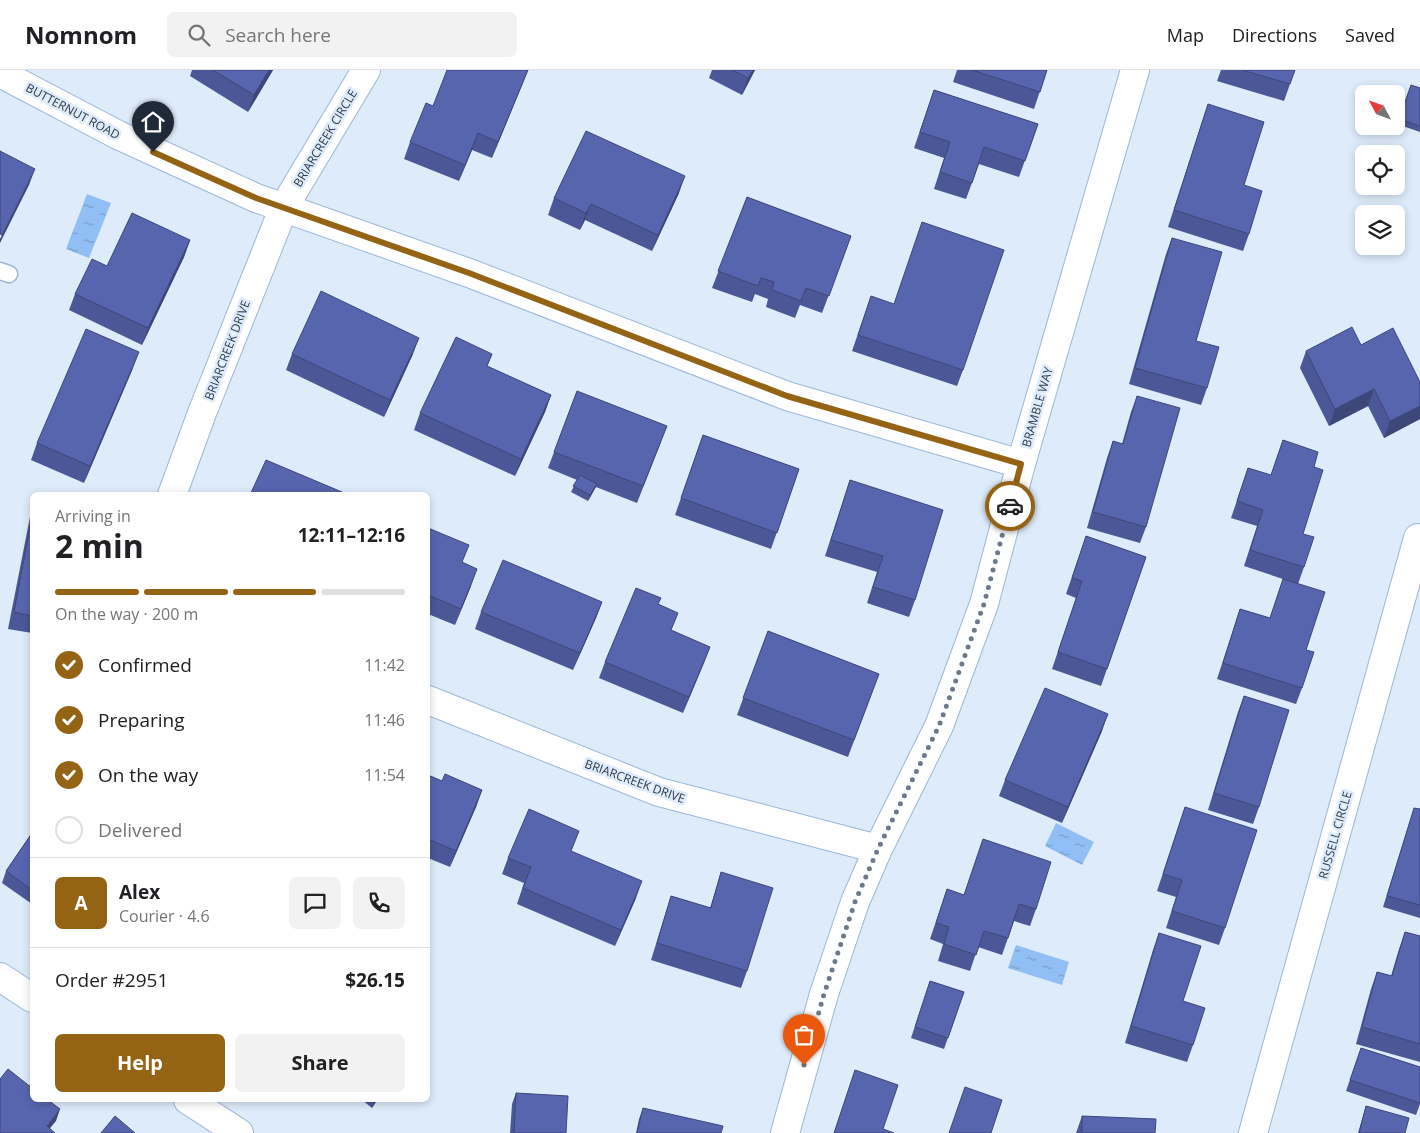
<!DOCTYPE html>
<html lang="en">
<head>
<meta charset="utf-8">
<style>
  body { margin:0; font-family:"Open Sans",sans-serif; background:#f2f2f2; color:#202124; height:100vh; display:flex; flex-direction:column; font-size:19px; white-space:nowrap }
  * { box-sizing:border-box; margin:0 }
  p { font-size:16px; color:#757577 }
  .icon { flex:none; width:28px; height:28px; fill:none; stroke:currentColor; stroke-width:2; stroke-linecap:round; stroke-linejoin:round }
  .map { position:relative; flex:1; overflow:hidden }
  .panel { position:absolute; left:30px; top:422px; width:400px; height:610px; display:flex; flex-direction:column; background:#fff; border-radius:8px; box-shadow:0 2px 8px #0003 }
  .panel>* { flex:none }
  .needle { width:32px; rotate:311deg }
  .controls { position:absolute; left:1355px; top:15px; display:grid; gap:10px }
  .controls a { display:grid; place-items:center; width:50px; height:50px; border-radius:8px; background:#fff; box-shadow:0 2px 8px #0003; font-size:25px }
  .pin { position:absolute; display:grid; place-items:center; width:42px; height:42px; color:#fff; margin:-51px -21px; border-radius:50% 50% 50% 0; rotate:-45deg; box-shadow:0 0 5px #0007 }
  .pin .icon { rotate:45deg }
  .courier { position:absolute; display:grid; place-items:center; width:50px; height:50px; margin:-25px; border:4px solid #946414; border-radius:50%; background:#fff; color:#222; box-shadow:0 1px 6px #0007 }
  .headline em { font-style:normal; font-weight:700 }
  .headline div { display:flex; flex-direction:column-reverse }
  .headline { display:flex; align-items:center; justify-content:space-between; height:85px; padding:0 25px }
  h1 { font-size:32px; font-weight:700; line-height:38px }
  .bar { display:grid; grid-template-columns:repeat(4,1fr); gap:8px 5px; align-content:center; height:60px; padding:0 25px }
  .bar i { height:6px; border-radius:4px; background:#e0e0e0 }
  .bar .active { background:#946414 }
  .bar p { grid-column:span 4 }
  .line { display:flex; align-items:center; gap:12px; padding:0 25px; border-top:1px solid #e0e0e0 }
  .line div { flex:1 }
  .round { display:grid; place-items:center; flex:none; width:52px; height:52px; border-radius:8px; background:#f2f2f2 }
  ol { padding:0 25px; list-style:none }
  li { display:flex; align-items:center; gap:15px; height:55px }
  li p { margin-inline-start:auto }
  li .icon { padding:5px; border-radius:50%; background:#946414; color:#fff; stroke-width:4 }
  li:last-child { color:#757577 }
  li i { width:28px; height:28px; border:2px solid #e0e0e0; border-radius:50% }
  .cta { display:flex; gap:10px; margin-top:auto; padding:10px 25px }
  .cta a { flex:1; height:58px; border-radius:8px; background:#946414; color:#fff; font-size:20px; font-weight:700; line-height:58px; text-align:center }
  .cta a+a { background:#f2f2f2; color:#202124 }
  header { display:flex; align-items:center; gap:30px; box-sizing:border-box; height:70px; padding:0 25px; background:#fff; border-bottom:1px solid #e0e0e0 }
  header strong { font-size:24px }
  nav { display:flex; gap:28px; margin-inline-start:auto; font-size:18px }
  .search { width:350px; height:45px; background:#f2f2f2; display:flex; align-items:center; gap:12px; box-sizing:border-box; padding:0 18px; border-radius:8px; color:#757577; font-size:19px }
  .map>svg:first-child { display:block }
</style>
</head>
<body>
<header>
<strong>Nomnom</strong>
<div class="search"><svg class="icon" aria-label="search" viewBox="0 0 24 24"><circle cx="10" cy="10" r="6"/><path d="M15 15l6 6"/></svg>Search here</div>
<nav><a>Map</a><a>Directions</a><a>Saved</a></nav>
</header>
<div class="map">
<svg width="1420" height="1063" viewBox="0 0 1420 1063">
  <defs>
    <pattern id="water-ripples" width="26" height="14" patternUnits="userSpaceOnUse" patternTransform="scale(1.25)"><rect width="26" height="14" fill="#91bff5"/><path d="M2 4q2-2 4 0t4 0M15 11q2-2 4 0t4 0" fill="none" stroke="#779cc8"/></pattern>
  </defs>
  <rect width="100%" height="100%" fill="#deebfa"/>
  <!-- water -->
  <path fill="url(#water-ripples)" d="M87,124l24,9 -22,55 -23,-9z
    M1056,753l38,19 -12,23 -37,-19z
    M1016,875l53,17 -7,23 -54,-17z"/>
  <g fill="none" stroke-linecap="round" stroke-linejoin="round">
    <defs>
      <path id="service" d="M0,201l9,3"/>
      <path id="minor" d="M0,3l118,62 138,63 213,75 318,123 234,68
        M172,425l30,-82 82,-206 82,-137
        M428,630l231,92 219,57
        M0,907l32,21
        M188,1030l51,33
        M785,1063l39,-139 31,-92 23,-53 61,-123 45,-122 37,-140 114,-394
        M1253,1063l165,-595"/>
    </defs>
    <!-- service casing -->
    <use href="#service" stroke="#9ab7db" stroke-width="19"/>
    <!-- minor casing -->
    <use href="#minor" stroke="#9ab7db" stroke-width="30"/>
    <!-- service -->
    <use href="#service" stroke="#fff" stroke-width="16"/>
    <!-- minor -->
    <use href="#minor" stroke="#fff" stroke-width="28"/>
  </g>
  <!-- wall -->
  <path fill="#4b5796" d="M192,0h81l-25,42 -58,-36z
    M528,0l-36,88 -20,-8 -13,31 -55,-22 6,-17 23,-36z
    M712,0h43l-13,25 -33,-17z
    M957,0h90l-13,39 -81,-27z
    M1221,0h74l-11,31 -67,-20z
    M1411,15l9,3v44l-23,-8z
    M934,20l104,34 -19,53 -40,-13 -13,35 -32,-10 10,-31 -30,-10z
    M1208,34l36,81 5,49 -6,17 -75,-24z
    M679,123l-27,58 -67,-31 -5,10 -32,-15 6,-17z
    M747,127l104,39 -29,77 -22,-8 -5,13 -29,-11 2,-8 -13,-5 -3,8 -40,-14z
    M1172,168l35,150 -6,17 -72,-21 37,-130z
    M190,170l-6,17 -42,88 -73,-35 6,-16 32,-28z
    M871,226l92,74 -6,16 -105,-35z
    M1361,275l59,37v37l-36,19 -16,-32 -39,20 -29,-58 6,-17z
    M292,284h121l-29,63 -98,-47z
    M492,284l-5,12 64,29 -6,17 -30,64 -101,-46 6,-17z
    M133,298l-49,115 -53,-23 6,-17z
    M577,321l84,51 -24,61 -41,-16 -8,14 -17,-9 6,-12 -29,-12z
    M1137,326l9,131 -6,16 -53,-15 20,-70 6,-17 9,3 9,-32z
    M703,365l96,34 -28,80 -96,-34z
    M1283,370l31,27 -11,67 1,33 -6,17 -54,-18 13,-40 -26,-8 17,-50 23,7z
    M850,410l65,120 -6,17 -42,-14 10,-31 -52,-16z
    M32,439v124l-24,-4 22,-112z
    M428,458l35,35 8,23 -16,39 -27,-11z
    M1086,466l60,21 -45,129 -49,-17 24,-71 -10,-4z
    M1283,509l23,71 -4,38 -6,16 -79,-25 23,-70 30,9z
    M602,532l-6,16 -23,52 -98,-41 6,-17z
    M658,534l14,27 38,16 -27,66 -84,-35 6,-16z
    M768,561l111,43 -31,83 -111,-42z
    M1244,626l15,111 -6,17 -45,-14 30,-98z
    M1102,661l-40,92 -63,-27 6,-16z
    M428,705l14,6 40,9 -6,17 -26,60 -22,-9z
    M1185,737l40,121 -6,17 -53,-17 10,-31 -19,-6z
    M1414,738l6,1v109l-37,-11z
    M32,763v71l-30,-21 4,-12z
    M983,769l53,70 -6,17 -16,-5 -12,34 -24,-8 -8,24 -32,-10 5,-17 -13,-5 17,-50 17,6z
    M572,782l64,46 -21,48 -98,-42 7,-21 -22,-9 6,-16z
    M721,802l26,99 -6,17 -90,-28 20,-64 39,12z
    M1405,862l15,4v126l-64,-18 15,-55 6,-17 14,4 8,-27z
    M1159,863l24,68 10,44 -6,17 -62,-19 28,-93z
    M930,911l34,11 -20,57 -33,-11z
    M1361,978l59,19v37l-4,11 -70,-24z
    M855,1000l28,59 11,4h-60z
    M516,1023l50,40h-56l2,-29z
    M362,1030h15l-5,8z
    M1366,1036l39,27h-47z
    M643,1038l78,25h-85l3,-14z
    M1082,1046l73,17h-79z"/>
  <!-- shaded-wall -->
  <path fill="#3d477a" d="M269,0h4l-25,42 6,-17z
    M528,0l-6,15 -30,73 6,-16z
    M753,0h2l-13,25 6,-17z
    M478,63l-6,17 -13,31 6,-16z
    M35,99l-6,16 -29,58v-4z
    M685,106l-6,17 -27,58 6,-16z
    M591,134l-6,16 -5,10 6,-17z
    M190,170l-6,17 -42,88 6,-17z
    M419,268l-6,16 -29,63 6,-17z
    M139,282l-6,16 -49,115 6,-17z
    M1374,319l-6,17 -39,20 6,-17z
    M551,325l-6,17 -30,64 6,-17z
    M1420,336v13l-36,19 6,-17z
    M597,414l-3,6 -6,11 2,-6z
    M477,499l-6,17 -16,39 6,-16z
    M602,532l-6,16 -23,52 7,-17z
    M710,577l-6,16 -21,50 6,-16z
    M1108,644l-6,17 -40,92 6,-16z
    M482,720l-6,17 -26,60 6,-16z
    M642,811l-6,17 -21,48 6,-16z
    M375,1030h2l-5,8z
    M60,1039l-4,12 -10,12 1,-7z"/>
  <!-- building -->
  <path fill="#5765ae" stroke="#3d477a" d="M213,0h56l-15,25z
    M447,0h81l-30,72 -20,-9 -13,32 -55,-23 16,-39 7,3z
    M732,0h21l-5,8z
    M972,0h75l-7,22z
    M1242,0h53l-5,14z
    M1411,15l9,3v38l-21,-7z
    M934,20l104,34 -13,37 -41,-14 -12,36 -32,-11 10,-30 -30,-10z
    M1208,34l56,18 -20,63 18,6 -13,43 -75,-24z
    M586,61l99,45 -27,59 -67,-31 -5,9 -32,-15z
    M0,81l35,18 -33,66 -2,-1z
    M747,127l104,39 -22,60 -23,-8 -5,13 -29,-11 2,-8 -13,-4 -3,8 -40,-15z
    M132,143l58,27 -42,88 -73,-34 17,-35 15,7z
    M922,152l82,28 -41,120 -105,-35 13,-39 23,8z
    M1172,168l50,14 -26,89 23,6 -12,41 -72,-20z
    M321,221l98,47 -29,62 -98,-46z
    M1352,257l9,18 32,-17 27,54v24l-30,15 -16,-32 -39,20 -29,-58z
    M86,259l53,23 -49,114 -53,-23z
    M456,267l36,17 -5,12 64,29 -30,64 -101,-46z
    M577,321l90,35 -24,60 -89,-34z
    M1137,326l43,12 -34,119 -53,-15 20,-71 10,3z
    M703,365l96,34 -22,64 -96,-35z
    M1283,370l35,12 -4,15 9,3 -20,64 11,3 -10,30 -54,-17 13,-40 -26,-9 11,-33 23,7z
    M266,390l83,35h-99z
    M580,405l17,9 -7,11 -17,-9z
    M850,410l93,30 -28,90 -42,-13 10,-31 -52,-16z
    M32,446v100l-18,-4z
    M428,458l41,17 -7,17 15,7 -16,40 -33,-14z
    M1086,466l60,21 -39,112 -49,-17 24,-71 -10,-3z
    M503,490l99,42 -22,51 -99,-41z
    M1283,509l42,13 -19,58 8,2 -12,36 -79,-25 17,-54 30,9z
    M636,518l25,10 -3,6 20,9 -7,17 39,17 -21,50 -84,-35z
    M768,561l111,43 -25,66 -111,-42z
    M1045,618l63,26 -40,93 -63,-27z
    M1244,626l45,14 -30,97 -45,-14z
    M445,704l37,16 -26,61 -28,-12v-64l14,6z
    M1185,737l72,23 -32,98 -53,-17 10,-31 -19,-6z
    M1414,738l6,1v96l-33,-9z
    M529,739l50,22 -8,20 71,30 -21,49 -98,-42 8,-21 -23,-9z
    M32,763v57l-26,-19z
    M983,769l68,23 -15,47 -17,-5 -11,34 -24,-7 -8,24 -32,-11 5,-17 -13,-4 11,-34 17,6z
    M721,802l52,16 -26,83 -90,-28 14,-47 40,12z
    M1405,862l15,4v108l-58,-17 15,-55 15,4z
    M1159,863l42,13 -18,55 22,7 -12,37 -62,-19z
    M930,911l34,11 -16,46 -33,-11z
    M1361,978l59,19v36l-70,-23z
    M8,999l24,19v12h16l12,9 -13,17 8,7h-55v-54z
    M855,1000l43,15 -15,44 11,4h-60z
    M965,1017l37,13 -11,33h-42z
    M516,1023l52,3 -2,37h-52z
    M1366,1036l43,12 -4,15h-46z
    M643,1038l80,18 -2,7h-84z
    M115,1046l20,17h-34z
    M1082,1046l74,3 -1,14h-73z"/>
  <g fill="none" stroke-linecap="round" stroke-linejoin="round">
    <!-- done -->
    <path stroke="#6c7988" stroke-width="5" stroke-dasharray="0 9" d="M804,995l20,-71 31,-92 23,-53 61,-123 45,-122 26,-98"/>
    <!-- route -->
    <path stroke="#946414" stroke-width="6" d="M153,82l103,46 213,75 318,123 234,68 -11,42"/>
  </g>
  <g text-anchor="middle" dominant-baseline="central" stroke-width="5" stroke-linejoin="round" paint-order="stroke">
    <!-- street labels -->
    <g font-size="12" fill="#2f3b4a" stroke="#deebfa">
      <text transform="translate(73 41) rotate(28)">BUTTERNUT ROAD</text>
      <text transform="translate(325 68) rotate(-59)">BRIARCREEK CIRCLE</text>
      <text transform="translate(227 280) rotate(-69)">BRIARCREEK DRIVE</text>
      <text transform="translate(1037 337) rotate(-74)">BRAMBLE WAY</text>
      <text transform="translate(635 711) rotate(20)">BRIARCREEK DRIVE</text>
      <text transform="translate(1335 765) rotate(-74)">RUSSELL CIRCLE</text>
    </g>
  </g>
</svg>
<div class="controls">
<a><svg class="needle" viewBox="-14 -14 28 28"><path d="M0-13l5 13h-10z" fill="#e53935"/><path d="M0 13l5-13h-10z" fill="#757577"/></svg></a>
<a><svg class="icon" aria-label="locate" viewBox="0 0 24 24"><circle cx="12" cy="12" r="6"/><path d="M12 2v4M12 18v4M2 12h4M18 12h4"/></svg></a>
<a><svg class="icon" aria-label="layers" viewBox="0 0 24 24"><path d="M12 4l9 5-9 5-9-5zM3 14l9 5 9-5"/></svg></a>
</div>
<div class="pin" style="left:804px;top:995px;background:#ea580c"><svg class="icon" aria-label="bag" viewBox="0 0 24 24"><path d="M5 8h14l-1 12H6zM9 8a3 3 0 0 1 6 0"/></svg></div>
<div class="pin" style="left:153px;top:82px;background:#1f2937"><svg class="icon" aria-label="home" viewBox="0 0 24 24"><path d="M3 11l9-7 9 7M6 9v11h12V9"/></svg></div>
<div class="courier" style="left:1010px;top:436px"><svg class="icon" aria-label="car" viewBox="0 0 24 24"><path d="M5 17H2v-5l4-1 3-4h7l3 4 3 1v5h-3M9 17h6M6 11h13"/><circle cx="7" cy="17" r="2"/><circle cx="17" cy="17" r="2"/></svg></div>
<section class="panel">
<div class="headline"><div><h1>2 min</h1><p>Arriving in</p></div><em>12:11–12:16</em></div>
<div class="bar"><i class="active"></i><i class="active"></i><i class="active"></i><i></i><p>On the way · 200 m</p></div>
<ol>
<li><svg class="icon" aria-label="check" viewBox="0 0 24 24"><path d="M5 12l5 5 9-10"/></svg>Confirmed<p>11:42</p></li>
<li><svg class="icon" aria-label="check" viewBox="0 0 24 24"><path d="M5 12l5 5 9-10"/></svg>Preparing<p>11:46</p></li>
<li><svg class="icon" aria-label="check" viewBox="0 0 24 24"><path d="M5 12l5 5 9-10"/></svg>On the way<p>11:54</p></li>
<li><i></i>Delivered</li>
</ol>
<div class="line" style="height:90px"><b class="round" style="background:#946414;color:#fff">A</b><div><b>Alex</b><p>Courier · 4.6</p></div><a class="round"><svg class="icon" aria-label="chat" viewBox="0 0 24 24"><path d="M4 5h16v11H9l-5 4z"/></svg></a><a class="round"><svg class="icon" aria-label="phone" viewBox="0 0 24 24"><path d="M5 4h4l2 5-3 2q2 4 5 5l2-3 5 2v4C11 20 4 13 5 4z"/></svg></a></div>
<div class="line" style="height:65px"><div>Order #2951</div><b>$26.15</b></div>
<div class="cta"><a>Help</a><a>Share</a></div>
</section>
</div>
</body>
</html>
